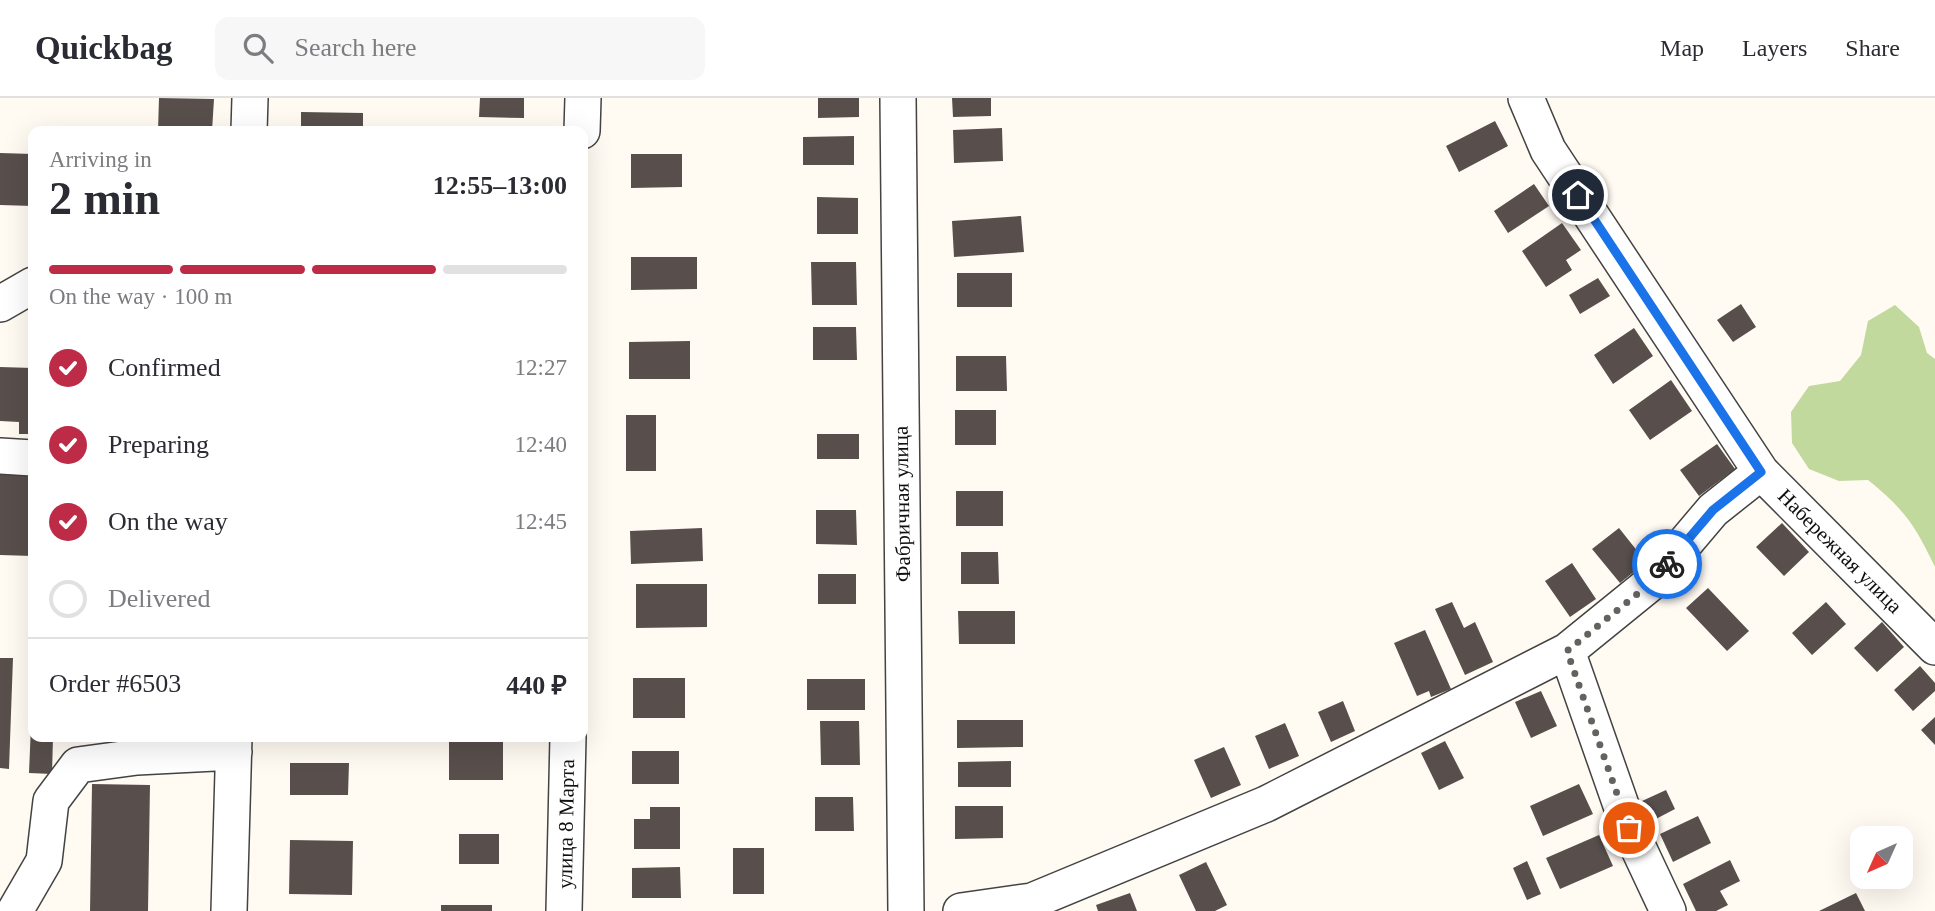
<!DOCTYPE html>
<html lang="en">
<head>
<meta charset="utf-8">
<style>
  body { margin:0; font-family:Georgia,serif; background:#f7f7f7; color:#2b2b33; height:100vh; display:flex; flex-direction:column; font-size:26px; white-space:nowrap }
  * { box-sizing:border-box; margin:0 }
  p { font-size:23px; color:#7c7c81 }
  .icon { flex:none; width:38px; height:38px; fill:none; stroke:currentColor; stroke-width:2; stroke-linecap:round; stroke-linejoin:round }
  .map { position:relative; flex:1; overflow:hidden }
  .panel { position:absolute; left:28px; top:28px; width:560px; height:616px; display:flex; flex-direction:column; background:#fff; border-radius:14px; box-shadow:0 7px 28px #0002 }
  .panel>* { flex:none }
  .needle { width:46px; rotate:225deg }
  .tools { position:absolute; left:1850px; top:728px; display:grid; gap:14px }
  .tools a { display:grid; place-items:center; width:63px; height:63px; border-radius:14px; background:#fff; box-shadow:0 7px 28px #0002; font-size:35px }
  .pin { position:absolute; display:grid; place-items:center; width:60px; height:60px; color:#fff; margin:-30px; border:4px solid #fff; border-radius:50%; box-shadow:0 2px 7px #0007 }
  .courier { position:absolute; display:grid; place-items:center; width:70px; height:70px; margin:-35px; border:5px solid #1a73e8; border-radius:50%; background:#fff; color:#222; box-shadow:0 2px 9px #0007 }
  .summary em { font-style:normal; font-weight:700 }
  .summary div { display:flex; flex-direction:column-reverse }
  .summary { display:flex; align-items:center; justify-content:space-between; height:119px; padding:0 21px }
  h1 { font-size:46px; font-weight:700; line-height:52px }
  .bar { display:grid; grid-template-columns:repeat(4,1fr); gap:10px 7px; align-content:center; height:84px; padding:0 21px }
  .bar i { height:9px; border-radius:5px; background:#e1e1e2 }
  .bar .on { background:#bd2b47 }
  .bar p { grid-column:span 4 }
  .line { display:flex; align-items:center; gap:18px; padding:0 21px; border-top:2px solid #e1e1e2 }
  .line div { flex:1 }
  ol { padding:0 21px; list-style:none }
  li { display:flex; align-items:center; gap:21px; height:77px }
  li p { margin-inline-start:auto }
  li .icon { padding:7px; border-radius:50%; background:#bd2b47; color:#fff; stroke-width:4 }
  li:last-child { color:#7c7c81 }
  li i { width:38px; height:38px; border:4px solid #e1e1e2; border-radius:50% }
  header { display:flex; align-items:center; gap:42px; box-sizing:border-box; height:98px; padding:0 35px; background:#fff; border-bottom:2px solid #e1e1e2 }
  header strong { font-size:33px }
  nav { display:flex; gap:38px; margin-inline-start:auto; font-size:24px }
  .search { width:490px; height:63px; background:#f7f7f7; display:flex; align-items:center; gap:18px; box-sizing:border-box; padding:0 24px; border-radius:14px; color:#7c7c81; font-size:26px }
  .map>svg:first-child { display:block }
</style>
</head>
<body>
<header>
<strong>Quickbag</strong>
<div class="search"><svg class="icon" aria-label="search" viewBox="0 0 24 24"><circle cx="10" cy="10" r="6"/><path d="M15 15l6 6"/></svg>Search here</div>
<nav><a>Map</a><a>Layers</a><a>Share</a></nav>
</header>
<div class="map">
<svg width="1935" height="813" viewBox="0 0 1935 813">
  <rect width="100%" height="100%" fill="#fffbf3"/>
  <!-- forest -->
  <path fill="#c1d99d" d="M1895,207l24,22 8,26 8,6v208c-20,-42 -31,-58 -67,-87l-29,1 -30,-12 -17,-26 -1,-31 18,-26 31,-5 21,-26 7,-34z"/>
  <!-- building -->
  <path fill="#584f4c" d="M159,0l55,1 -2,32h-54z
    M480,0h44v20l-45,-1z
    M818,0h41v19l-41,1z
    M952,0h39v18l-38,1z
    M301,14l62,1v18h-62z
    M1495,23l13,25 -49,26 -13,-26z
    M1002,30l1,33 -49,2 -1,-33z
    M854,38v29h-51v-28z
    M0,55l33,1v52l-33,-1z
    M631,56h51v33l-51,1z
    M1534,86l15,22 -41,27 -14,-22z
    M817,99l41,1v36h-41z
    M1021,118l3,36 -70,5 -2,-36z
    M1562,125l19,27 -15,10 6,10 -26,17 -24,-36z
    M631,159h66v32l-66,1z
    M811,164h45l1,43h-45z
    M957,175h55v34h-55z
    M1598,180l12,18 -30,18 -11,-19z
    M1741,206l15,23 -23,15 -16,-22z
    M813,229h43l1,33h-44z
    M1634,230l19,28 -40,28 -19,-29z
    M690,243v38h-61v-37z
    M956,258h50l1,35h-51z
    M0,269l33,1v66h-14v-12l-19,-1z
    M1671,282l21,31 -42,29 -21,-30z
    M955,312h41v35h-41z
    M626,317h30v56h-30z
    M817,336h42v25h-42z
    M1717,346l18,25 -36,27 -19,-26z
    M0,373l33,1v84l-33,-1z
    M956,393h47v35h-47z
    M816,412h40l1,35 -41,-1z
    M1782,425l27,29 -25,24 -28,-29z
    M702,430l1,33 -72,3 -1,-33z
    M1619,430l27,34 -26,21 -28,-34z
    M961,454h37l1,32h-38z
    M1572,465l24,36 -26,18 -25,-36z
    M818,476h38v30h-38z
    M636,486h71v43l-71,1z
    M1708,490l41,43 -22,20 -41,-43z
    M1452,504l12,26 11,-6 18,40 -28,13 -30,-66z
    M1826,504l20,22 -34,31 -20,-22z
    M958,513h57v33h-56z
    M1882,524l22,25 -27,25 -23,-24z
    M1425,532l26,59 -20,8 -2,-6 -12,5 -23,-53z
    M0,560h13l-4,111 -9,-1z
    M1920,568l15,17v8l-22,20 -19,-21z
    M633,580h52v40h-52z
    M807,581h58v31h-58z
    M1541,593l16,35 -26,12 -16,-36z
    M1343,603l12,30 -24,11 -13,-30z
    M1935,619v28l-14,-15z
    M957,622h66v27l-66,1z
    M820,623h39l1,44h-39z
    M1285,625l14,33 -30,13 -14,-33z
    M31,627h2v12h20l-1,37 -23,-1z
    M449,639h54v43h-54z
    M1445,643l19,37 -25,12 -18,-37z
    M1224,649l17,38 -30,13 -17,-38z
    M632,653h47v33h-47z
    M1011,663v26h-53v-25z
    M290,665h59l-1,32h-58z
    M92,686l58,1 -2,126h-58z
    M1579,686l14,30 -50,22 -13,-30z
    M1666,692l9,19 -23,12 -10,-20z
    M815,699h38l1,34h-39z
    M955,708h48v32l-48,1z
    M650,709h30v42h-46v-30h16z
    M1698,718l13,27 -38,19 -13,-28z
    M459,736h40v30h-40z
    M1599,737l14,31 -53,23 -14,-31z
    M290,742l63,1 -1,54 -63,-1z
    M733,750h31v46h-31z
    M1730,762l10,21 -20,10 8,14 -12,6h-20l-13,-27z
    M1527,763l14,33 -14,6 -14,-32z
    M1206,764l21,43 -12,6h-19l-17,-36z
    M680,769l1,31h-49v-30z
    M1130,795l7,18h-39l-2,-6z
    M1856,795l9,18h-46z
    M441,807h51v6h-51z"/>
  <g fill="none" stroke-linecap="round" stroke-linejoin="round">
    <defs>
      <path id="minor" d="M898,0l8,813
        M1526,0l22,52 213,322 174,175
        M249,33l1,-33
        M582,33l1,-33
        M0,206l33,-19
        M0,358l33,2
        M1567,553l62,177 39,83
        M15,813l29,-50 7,-60 27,-36 59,-8 97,-5
        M229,813l5,-174
        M564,813l4,-174
        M961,813l71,-10 234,-97 301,-153 85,-69 61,-72 48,-38"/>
    </defs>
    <!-- minor casing -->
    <use href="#minor" stroke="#434343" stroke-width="38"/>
    <!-- minor -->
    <use href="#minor" stroke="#fff" stroke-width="35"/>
  </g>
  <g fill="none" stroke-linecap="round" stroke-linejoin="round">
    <!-- done -->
    <path stroke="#64625f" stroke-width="7" stroke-dasharray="0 12.6" d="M1629,730l-62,-177 85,-69 15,-18"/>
    <!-- route -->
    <path stroke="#1a73e8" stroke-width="9" d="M1578,97l183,277 -48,38 -46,54"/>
  </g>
  <g text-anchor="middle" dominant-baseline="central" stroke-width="7" stroke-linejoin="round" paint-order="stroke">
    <!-- street labels -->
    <g font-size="21" fill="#101010" stroke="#fff">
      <text transform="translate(902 406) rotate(-91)">Фабричная улица</text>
      <text transform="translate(1840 453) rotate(45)">Набережная улица</text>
      <text transform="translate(566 726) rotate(-89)">улица 8 Марта</text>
    </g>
  </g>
</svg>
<div class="tools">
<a><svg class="needle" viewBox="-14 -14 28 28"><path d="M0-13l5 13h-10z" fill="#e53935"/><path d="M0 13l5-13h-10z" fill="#7c7c81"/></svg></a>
</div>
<div class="pin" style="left:1629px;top:730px;background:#ea580c"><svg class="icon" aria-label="bag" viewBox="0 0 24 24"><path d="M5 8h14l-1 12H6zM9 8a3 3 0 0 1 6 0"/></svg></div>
<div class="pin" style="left:1578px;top:97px;background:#1f2937"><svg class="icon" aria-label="home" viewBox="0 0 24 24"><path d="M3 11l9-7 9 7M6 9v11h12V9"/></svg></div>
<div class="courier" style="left:1667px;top:466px"><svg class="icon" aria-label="bike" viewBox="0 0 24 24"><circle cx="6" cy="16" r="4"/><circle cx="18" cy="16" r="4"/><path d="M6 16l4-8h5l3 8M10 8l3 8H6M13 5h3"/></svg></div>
<section class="panel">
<div class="summary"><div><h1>2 min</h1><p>Arriving in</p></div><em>12:55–13:00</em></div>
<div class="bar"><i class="on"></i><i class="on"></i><i class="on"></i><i></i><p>On the way · 100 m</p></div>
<ol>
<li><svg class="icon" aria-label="check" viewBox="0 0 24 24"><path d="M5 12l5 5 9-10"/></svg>Confirmed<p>12:27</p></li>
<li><svg class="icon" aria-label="check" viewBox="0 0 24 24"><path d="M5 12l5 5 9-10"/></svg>Preparing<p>12:40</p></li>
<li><svg class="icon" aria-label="check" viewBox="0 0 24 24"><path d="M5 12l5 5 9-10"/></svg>On the way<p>12:45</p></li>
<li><i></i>Delivered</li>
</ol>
<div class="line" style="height:91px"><div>Order #6503</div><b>440 ₽</b></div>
</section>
</div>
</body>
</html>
